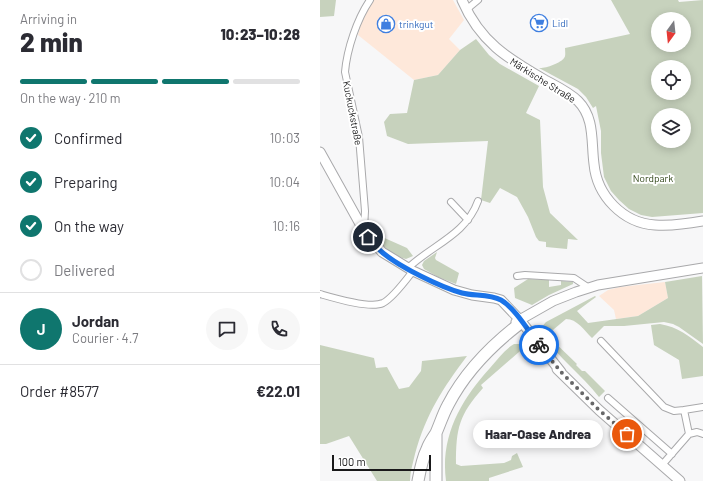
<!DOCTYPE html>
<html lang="en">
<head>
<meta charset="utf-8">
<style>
  body { margin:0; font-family:Barlow,sans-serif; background:#f7f7f7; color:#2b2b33; height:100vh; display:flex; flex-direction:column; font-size:15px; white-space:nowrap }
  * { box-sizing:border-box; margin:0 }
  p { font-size:13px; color:#7c7c81 }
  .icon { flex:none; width:22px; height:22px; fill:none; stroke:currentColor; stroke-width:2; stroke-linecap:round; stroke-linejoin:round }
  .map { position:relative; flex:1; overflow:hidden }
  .side { display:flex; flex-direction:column; background:#fff; width:320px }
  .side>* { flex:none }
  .needle { width:26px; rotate:195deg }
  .buttons { position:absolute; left:331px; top:12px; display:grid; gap:8px }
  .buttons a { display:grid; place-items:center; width:40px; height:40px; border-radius:50%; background:#fff; box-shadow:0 2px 10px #0003; font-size:20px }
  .scale { position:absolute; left:12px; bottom:10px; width:99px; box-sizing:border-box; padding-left:4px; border:2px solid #19191a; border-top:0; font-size:11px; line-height:14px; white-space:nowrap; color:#19191a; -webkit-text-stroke:3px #fff; paint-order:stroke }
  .pin { position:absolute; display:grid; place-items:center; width:34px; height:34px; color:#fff; margin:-17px; border:2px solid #fff; border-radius:50%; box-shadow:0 1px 4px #0007 }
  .courier { position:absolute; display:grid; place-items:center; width:40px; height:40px; margin:-20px; border:3px solid #1a73e8; border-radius:50%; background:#fff; color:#222; box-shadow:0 1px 5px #0007 }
  .bubble { position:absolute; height:28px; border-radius:14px; background:#fff; box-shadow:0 2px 10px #0003; font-size:13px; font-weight:800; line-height:28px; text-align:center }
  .overview em { font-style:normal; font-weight:800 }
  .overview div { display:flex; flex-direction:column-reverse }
  .overview { display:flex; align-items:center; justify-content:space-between; height:68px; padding:0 20px }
  h1 { font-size:26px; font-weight:800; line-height:30px }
  .bar { display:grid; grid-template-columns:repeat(4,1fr); gap:6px 4px; align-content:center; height:48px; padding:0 20px }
  .bar i { height:5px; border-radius:3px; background:#e1e1e2 }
  .bar .selected { background:#0f766e }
  .bar p { grid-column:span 4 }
  .line { display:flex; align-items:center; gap:10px; padding:0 20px; border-top:1px solid #e1e1e2 }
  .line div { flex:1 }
  .round { display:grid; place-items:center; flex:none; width:42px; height:42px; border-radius:21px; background:#f7f7f7 }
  ol { padding:0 20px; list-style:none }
  li { display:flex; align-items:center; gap:12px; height:44px }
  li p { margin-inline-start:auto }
  li .icon { padding:4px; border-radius:50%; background:#0f766e; color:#fff; stroke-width:4 }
  li:last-child { color:#7c7c81 }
  li i { width:22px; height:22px; border:2px solid #e1e1e2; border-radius:50% }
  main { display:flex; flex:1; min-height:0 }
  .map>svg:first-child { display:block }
</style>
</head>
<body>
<main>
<section class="side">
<div class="overview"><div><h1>2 min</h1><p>Arriving in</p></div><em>10:23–10:28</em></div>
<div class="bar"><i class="selected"></i><i class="selected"></i><i class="selected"></i><i></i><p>On the way · 210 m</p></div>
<ol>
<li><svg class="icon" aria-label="check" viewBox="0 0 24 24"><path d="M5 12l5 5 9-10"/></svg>Confirmed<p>10:03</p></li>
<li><svg class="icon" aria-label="check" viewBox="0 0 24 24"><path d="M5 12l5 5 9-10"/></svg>Preparing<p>10:04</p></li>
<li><svg class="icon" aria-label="check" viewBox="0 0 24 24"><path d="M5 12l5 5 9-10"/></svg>On the way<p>10:16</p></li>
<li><i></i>Delivered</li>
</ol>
<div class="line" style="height:72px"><b class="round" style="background:#0f766e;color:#fff">J</b><div><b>Jordan</b><p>Courier · 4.7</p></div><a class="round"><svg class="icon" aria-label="chat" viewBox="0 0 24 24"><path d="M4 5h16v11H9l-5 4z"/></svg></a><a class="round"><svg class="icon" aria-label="phone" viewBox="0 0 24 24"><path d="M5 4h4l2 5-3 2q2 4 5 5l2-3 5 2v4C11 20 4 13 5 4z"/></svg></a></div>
<div class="line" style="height:52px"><div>Order #8577</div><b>€22.01</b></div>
</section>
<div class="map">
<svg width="383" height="481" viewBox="0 0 383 481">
  <rect width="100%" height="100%" fill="#f7f7f8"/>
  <!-- commercial -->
  <path fill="#fee8da" d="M53,0h80l11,20 -15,19 11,11 -22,25 -24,5 -56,-45 5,-19z
    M345,282l3,16 -30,18 -22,3 -2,-9 -15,-14 9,-6 12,-3z"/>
  <!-- green -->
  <path fill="#c7d2bd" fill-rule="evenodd" d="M0,0h16l-2,16 -14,1z
    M291,0h67l1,2 24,-2v213l-51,4 -11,-2 -12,-6 -10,-9 -8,-9 -7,-14 -3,-24v-22l-5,-25 -3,2 -7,-11 -8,-8 -39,-21c5,1 22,-5 25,-10 2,-2 1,-7 1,-10l65,-14zM338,19h26v26h-26zM338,67h26v26h-26zM338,115h26v26h-26z
    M156,39l13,16 11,9 39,22 -13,27 14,7 3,67 7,26 28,27 -10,-1 -1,10 -21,-2v-5l-7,-1 -3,-4 -8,-20 -11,-20 -17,-9 -10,15 -9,-3 7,-59 -80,3 -21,-8 -3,-14 6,-8 17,-1 7,-33 24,-5 22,-25z
    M60,236l27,12 6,8 -7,3c-10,-2 -24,-12 -29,-21z
    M117,252l-2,6 1,2 23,13 -3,11 -18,-7 -14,-8 -2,-4 2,-4z
    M382,276l1,68 -24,-17 -6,-3 -9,-2 -40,4h-20l-12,12c-8,-8 -15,-19 -26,-19l-19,16 30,29 -1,1 6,6h3l20,20 -6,6c-17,-22 -41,-39 -56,-63 -2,-5 -1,-8 3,-12l49,-26 1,1 -19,14 11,12 50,-7 30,-18 -3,-16z
    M208,279l21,1v7l12,-2v-4l12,1v2l-24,11 -17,10 -17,-7 -1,-10z
    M340,324c18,3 29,12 43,23v29l-21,3 -3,-19 -25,-15 -3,-20z
    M194,344h7l5,2 -45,39 2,3c-24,27 -27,40 -27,76l5,2 43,-3 7,-3 1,-4 5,-3 6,14 -34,11v3h-43c-6,-45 15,-81 44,-113 8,-9 14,-18 24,-24z
    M0,345l54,13 2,10 11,-1 12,22 10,-2 12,-16 1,-10 45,-5c-24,32 -41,58 -52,98 -2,9 -5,18 -5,27h-33l-28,-45 -23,8h-6z"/>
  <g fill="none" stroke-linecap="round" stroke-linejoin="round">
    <defs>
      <path id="minor" d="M146,10l12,-10
        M131,202l17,18
        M44,229l1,-18 -6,-74 -14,-65c2,-23 12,-53 25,-72
        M88,268c24,-23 58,-33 70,-67
        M197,276l8,-1 49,3 15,10
        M0,294c14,4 50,15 63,9 10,-5 23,-23 30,-32
        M281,341l63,66 10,4 10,-1 5,24
        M288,398l64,56
        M364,410l19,-3
        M342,465l27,-31 8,-2 6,2"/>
      <path id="secondary" d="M142,0c18,42 45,58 83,80 11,6 24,12 33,21 17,17 13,41 16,63 3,32 29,59 61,61 16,1 32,-1 48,-4
        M0,152l44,79 18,21 31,19 41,19 18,5 22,3 7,2 19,20 41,52
        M196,322l37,-21 23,-9 22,-7 105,-17
        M237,369l42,41 81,71"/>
      <path id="motorway" d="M116,434v47
        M98,481c2,-11 4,-22 9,-32 2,-6 6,-11 9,-16 4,-9 7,-19 12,-28 16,-31 43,-59 70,-80"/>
    </defs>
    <!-- minor casing -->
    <use href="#minor" stroke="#a9a9ab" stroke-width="8"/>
    <!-- secondary casing -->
    <use href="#secondary" stroke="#a9a9ab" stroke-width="11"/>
    <!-- motorway casing -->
    <use href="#motorway" stroke="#a9a9ab" stroke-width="13"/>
    <!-- minor -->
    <use href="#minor" stroke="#fff" stroke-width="6"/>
    <!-- secondary -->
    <use href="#secondary" stroke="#fff" stroke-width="9"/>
    <!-- motorway -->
    <use href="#motorway" stroke="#fff" stroke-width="11"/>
  </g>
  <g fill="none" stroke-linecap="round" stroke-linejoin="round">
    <!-- done -->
    <path stroke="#676768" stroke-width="4" stroke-dasharray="0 7.2" d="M219,345l22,27 38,38 28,24"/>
    <!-- route -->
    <path stroke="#1a73e8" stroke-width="5" d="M48,237c4,5 9,11 15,16 17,14 57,34 79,40 12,3 28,1 39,7 14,8 28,32 38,45"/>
  </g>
  <!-- icons -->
  <defs>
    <symbol id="supermarket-ring" viewBox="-11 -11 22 22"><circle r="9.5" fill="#fff" stroke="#3f7fe0" stroke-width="1.5"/><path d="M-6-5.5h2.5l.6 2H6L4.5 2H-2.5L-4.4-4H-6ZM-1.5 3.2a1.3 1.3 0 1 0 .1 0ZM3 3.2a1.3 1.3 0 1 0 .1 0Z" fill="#3f7fe0"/></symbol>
    <symbol id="shop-ring" viewBox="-11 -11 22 22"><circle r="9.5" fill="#fff" stroke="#3f7fe0" stroke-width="1.5"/><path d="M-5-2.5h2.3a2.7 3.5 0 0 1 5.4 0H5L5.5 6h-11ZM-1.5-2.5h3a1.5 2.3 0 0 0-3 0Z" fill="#3f7fe0"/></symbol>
  </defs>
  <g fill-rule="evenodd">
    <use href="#supermarket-ring" x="209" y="13" width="20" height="20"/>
    <use href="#shop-ring" x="56" y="14" width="20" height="20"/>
  </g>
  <g text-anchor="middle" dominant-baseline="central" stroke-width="4" stroke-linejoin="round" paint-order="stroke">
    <!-- shop labels -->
    <g font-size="10" fill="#366cbe" stroke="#fff" text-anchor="start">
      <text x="232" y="23">Lidl</text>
      <text x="79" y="24">trinkgut</text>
    </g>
    <!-- street labels -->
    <g font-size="10" fill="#19191a" stroke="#fff">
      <text transform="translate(223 80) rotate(32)">Märkische Straße</text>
      <text transform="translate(33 113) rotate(79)">Kuckuckstraße</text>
    </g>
    <!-- park labels -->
    <g font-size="10" fill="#32471a" stroke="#fff">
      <text x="333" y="178">Nordpark</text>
    </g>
  </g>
</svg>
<div class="buttons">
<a><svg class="needle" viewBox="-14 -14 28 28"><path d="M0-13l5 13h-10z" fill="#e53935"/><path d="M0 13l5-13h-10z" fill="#7c7c81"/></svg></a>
<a><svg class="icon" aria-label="locate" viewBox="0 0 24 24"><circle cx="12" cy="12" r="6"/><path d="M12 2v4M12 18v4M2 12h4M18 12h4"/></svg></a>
<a><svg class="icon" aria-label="layers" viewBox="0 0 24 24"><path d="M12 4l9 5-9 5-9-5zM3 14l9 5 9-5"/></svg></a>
</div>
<div class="scale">100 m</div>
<div class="pin" style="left:307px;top:434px;background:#ea580c"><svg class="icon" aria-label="bag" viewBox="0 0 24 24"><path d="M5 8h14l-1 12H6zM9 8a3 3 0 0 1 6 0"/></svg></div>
<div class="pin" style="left:48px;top:237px;background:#1f2937"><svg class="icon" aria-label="home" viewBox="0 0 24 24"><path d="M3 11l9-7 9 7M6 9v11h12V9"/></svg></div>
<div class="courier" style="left:219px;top:345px"><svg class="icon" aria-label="bike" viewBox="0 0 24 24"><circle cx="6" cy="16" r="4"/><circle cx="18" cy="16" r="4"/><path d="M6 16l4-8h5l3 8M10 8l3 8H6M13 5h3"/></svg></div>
<div class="bubble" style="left:153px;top:420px;width:130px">Haar-Oase Andrea</div>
</div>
</main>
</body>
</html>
